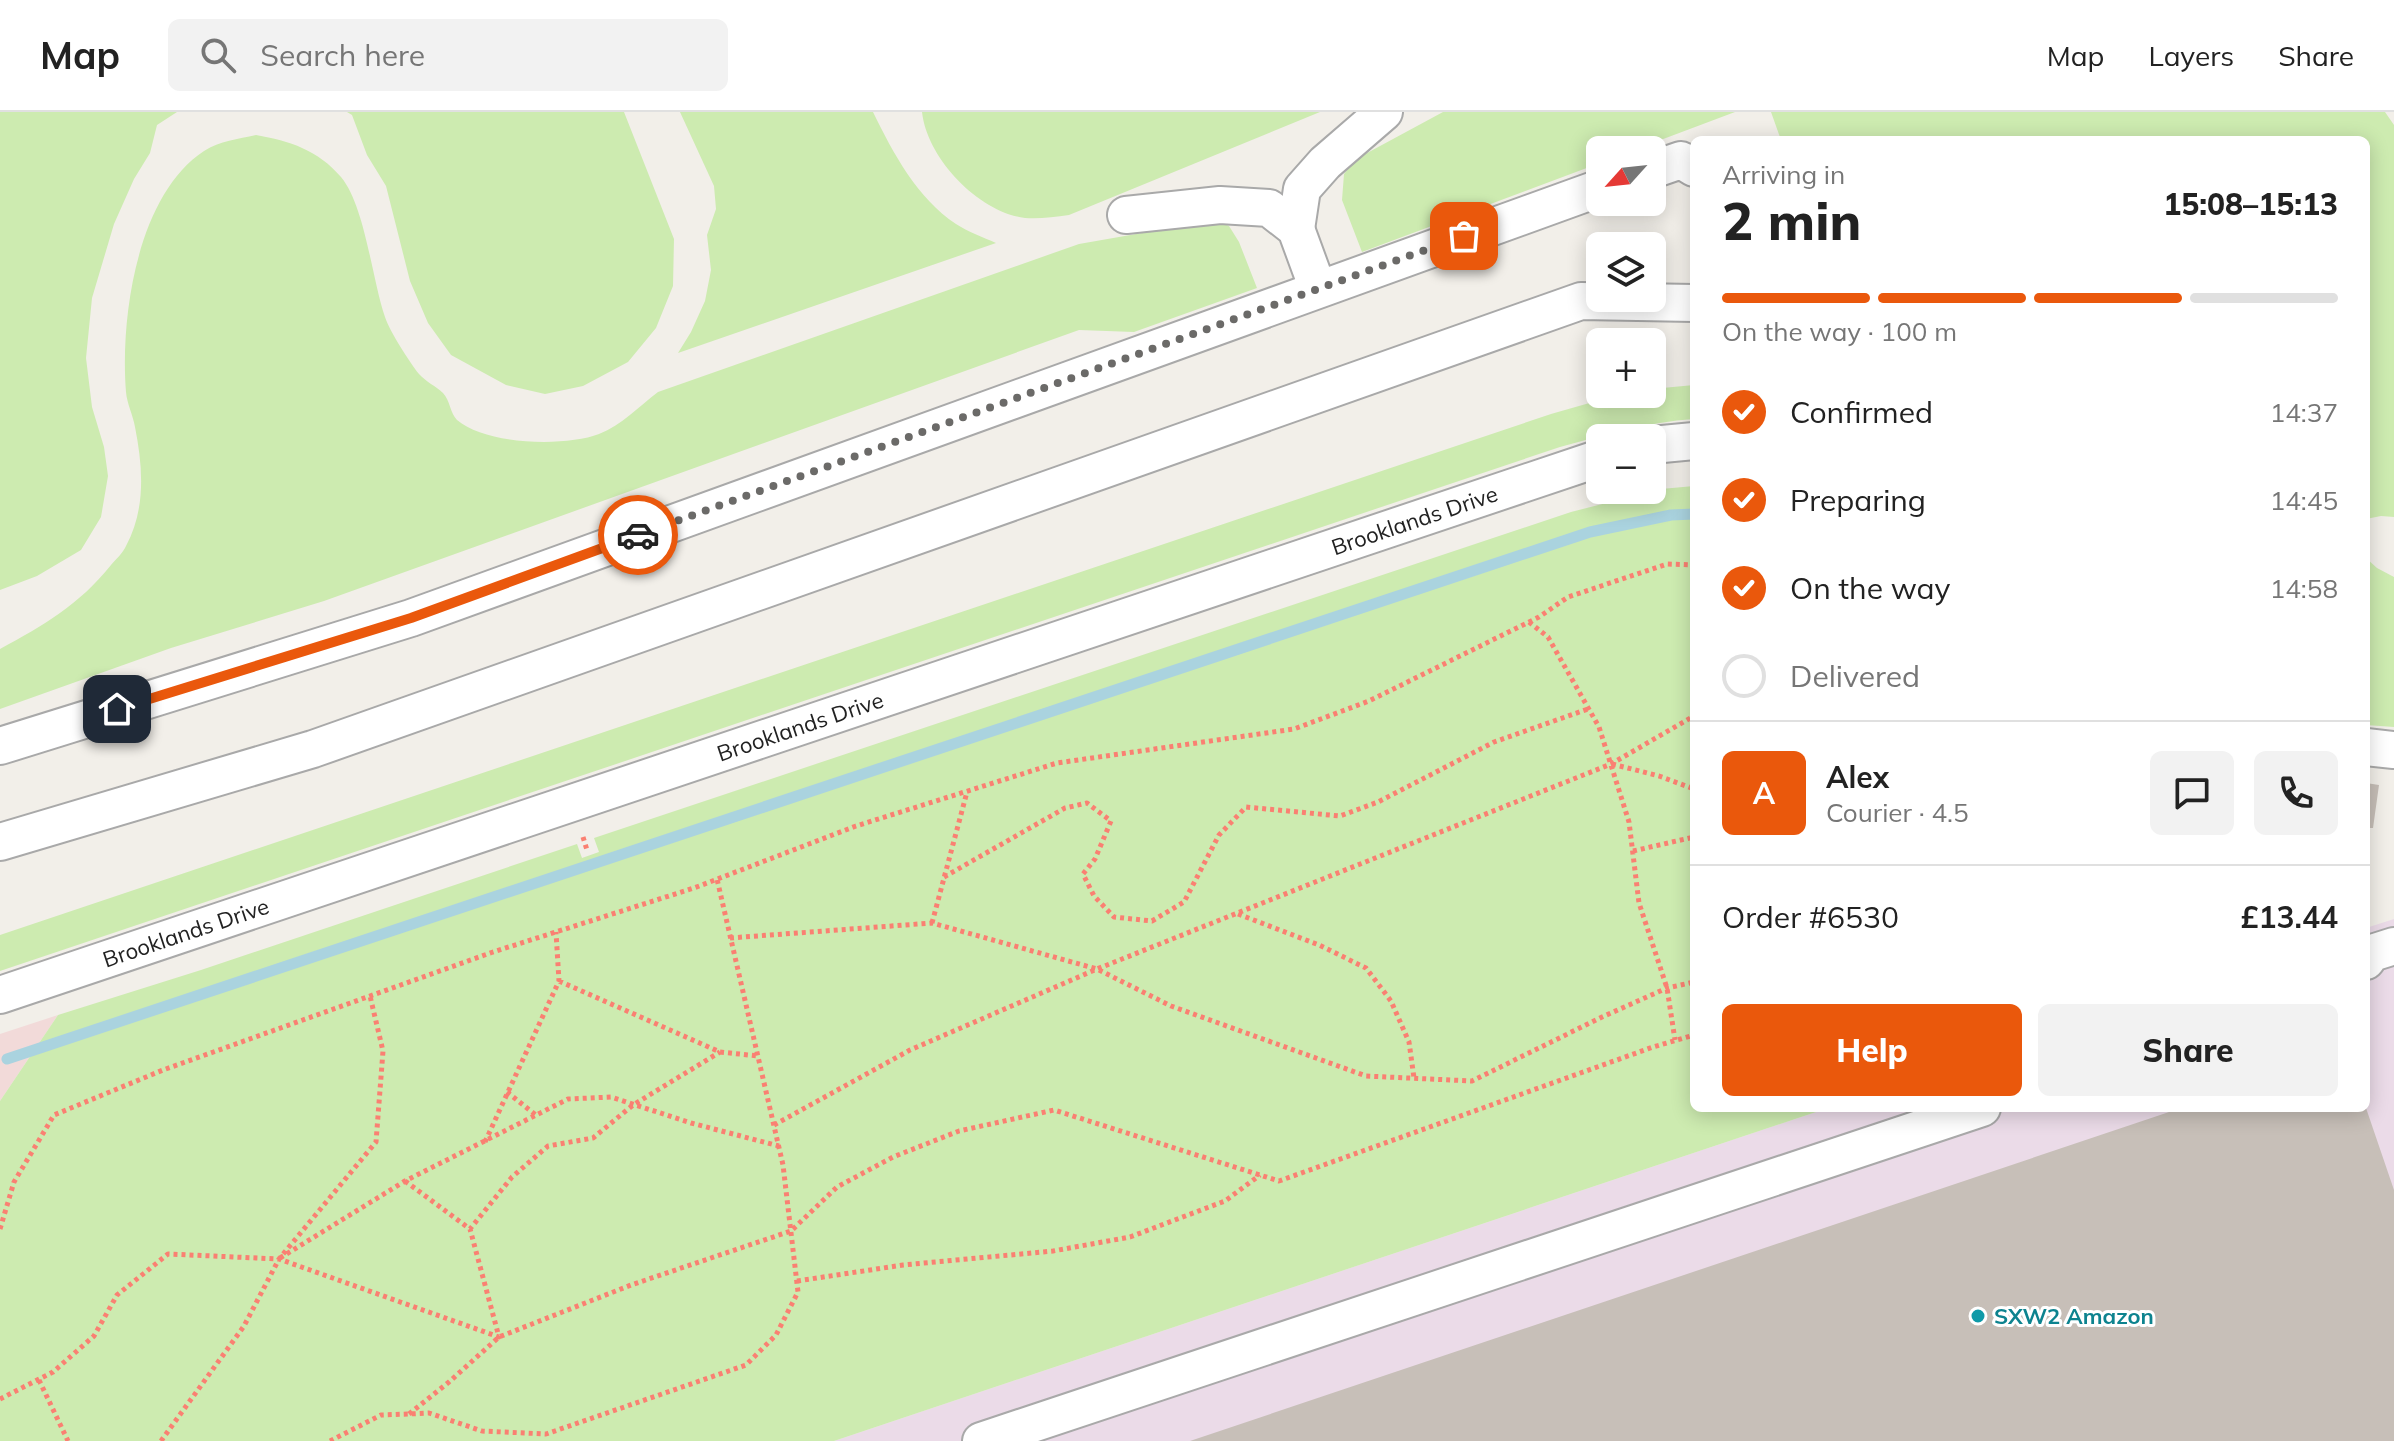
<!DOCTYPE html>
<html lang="en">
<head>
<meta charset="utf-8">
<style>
  body { margin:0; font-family:Mulish,sans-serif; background:#f2f2f2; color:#222; height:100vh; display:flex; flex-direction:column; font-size:30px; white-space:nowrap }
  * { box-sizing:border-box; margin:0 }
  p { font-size:26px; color:#767676 }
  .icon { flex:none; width:44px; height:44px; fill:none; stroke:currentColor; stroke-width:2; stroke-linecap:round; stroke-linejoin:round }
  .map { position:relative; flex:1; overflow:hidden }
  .side { position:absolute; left:1690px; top:24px; width:680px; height:976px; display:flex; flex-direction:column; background:#fff; border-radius:12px; box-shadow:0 4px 20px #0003 }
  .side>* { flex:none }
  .needle { width:52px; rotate:243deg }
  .fabs { position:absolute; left:1586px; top:24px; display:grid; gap:16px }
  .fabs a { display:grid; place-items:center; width:80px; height:80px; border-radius:12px; background:#fff; box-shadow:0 4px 20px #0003; font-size:40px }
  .pin { position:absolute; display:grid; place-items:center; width:68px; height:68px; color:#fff; margin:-34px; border-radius:16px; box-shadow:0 4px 12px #0006 }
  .courier { position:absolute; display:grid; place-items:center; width:80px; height:80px; margin:-40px; border:6px solid #ea580c; border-radius:50%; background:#fff; color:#222; box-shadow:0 2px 10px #0007 }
  .head em { font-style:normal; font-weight:800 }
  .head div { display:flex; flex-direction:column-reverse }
  .head { display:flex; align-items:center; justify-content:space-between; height:136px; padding:0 32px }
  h1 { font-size:52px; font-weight:800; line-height:60px }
  .bar { display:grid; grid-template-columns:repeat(4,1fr); gap:12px 8px; align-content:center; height:96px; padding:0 32px }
  .bar i { height:10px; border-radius:6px; background:#e0e0e0 }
  .bar .current { background:#ea580c }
  .bar p { grid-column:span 4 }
  .line { display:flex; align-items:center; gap:20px; padding:0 32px; border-top:2px solid #e0e0e0 }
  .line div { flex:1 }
  .round { display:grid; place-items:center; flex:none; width:84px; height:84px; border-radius:12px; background:#f2f2f2 }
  ol { padding:0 32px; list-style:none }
  li { display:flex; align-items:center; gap:24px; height:88px }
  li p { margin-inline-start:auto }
  li .icon { padding:8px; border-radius:50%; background:#ea580c; color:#fff; stroke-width:4 }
  li:last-child { color:#767676 }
  li i { width:44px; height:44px; border:4px solid #e0e0e0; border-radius:50% }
  .cta { display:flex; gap:16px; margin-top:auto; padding:16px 32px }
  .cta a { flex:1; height:92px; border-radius:12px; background:#ea580c; color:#fff; font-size:32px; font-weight:800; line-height:92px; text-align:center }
  .cta a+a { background:#f2f2f2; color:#222 }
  header { display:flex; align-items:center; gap:48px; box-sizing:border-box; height:112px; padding:0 40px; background:#fff; border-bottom:2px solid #e0e0e0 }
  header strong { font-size:38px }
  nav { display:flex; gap:44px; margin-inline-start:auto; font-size:28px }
  .search { width:560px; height:72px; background:#f2f2f2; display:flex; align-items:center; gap:20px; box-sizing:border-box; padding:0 28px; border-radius:12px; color:#767676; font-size:30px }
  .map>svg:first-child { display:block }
</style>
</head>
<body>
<header>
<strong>Map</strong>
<div class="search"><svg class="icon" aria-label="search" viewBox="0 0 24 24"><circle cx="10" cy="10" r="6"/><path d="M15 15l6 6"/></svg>Search here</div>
<nav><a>Map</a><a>Layers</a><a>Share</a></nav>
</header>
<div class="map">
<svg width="2394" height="1329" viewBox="0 0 2394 1329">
  <rect width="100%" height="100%" fill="#f2efe9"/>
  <!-- commercial -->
  <path fill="#f2dad9" d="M58,903l-58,86v-67z"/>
  <!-- industrial -->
  <path fill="#ebdbe8" d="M2394,807v522h-1560l994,-333h538v-180z"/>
  <!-- grass -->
  <path fill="#cdebb0" d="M0,0h177l-20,13 -7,28 -16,26 -20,45 -22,74 -6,60 6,49 12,40 4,29 -7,41 -20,33 -44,26 -37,14z
    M347,0h277l50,127 -1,47 -17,42 -28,34 -45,24 -38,8 -39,-9 -55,-30 -23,-32 -18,-42 -24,-95 -19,-31 -15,-40z
    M680,0h193c20,41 44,86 83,112 12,8 27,13 40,19l-318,110 13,-21 14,-31 6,-31 -4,-35 9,-26 -2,-23z
    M922,0h398l-251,103c-15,2 -29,4 -44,3 -47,-6 -98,-60 -103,-106z
    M1443,0h292l-101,38h-34v13l-238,89 -20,-52 2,-26 12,-15z
    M1771,0h614l9,13v392l-13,-1 -15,3v-379h-585z
    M256,23c34,6 62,15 85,42 24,29 31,102 44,140 5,15 24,44 34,57 7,8 17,12 24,19 7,7 7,20 14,27 29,25 108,27 142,14 23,-9 39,-27 59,-42l421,-148 137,-24 13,6 10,16 18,46 -123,44 -55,-2 -755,271 -153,47 -171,61v-60c44,-24 79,-44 111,-84 5,-6 12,-12 15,-19 20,-37 17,-79 9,-119 -2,-12 -8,-23 -9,-35 -6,-74 11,-197 78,-241 16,-10 34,-12 52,-16z
    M1694,273v34c-46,3 -90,16 -134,28l-1560,524v-36l1551,-521 70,-20h31v-5z
    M1694,374v622h134l-994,333h-834v-340l58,-86 143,-45 376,-126 5,14 17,-6 -5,-14 977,-326 90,-23z
    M2366,446l11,10 17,9v150l-28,-2z"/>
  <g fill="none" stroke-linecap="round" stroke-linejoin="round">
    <!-- stream -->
    <path stroke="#aad3df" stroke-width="11" d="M7,947l1583,-527 81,-17 23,-1"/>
  </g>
  <!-- building -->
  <path fill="#c7bfb8" d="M2366,671l13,2 -6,43h-7z
    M2181,996h185l28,82v251h-1204z"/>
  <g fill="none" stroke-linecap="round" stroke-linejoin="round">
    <defs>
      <g id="minor">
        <path d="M1652,58l29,-10 13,8"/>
        <path d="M1126,103l94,-10 49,3 27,21 22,60"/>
        <path d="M1296,117l6,-40 23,-26 59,-51"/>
        <path d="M1652,333l42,-4"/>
        <path d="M0,634l411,-128 1189,-430"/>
        <path d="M2366,635l28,3"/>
        <path d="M0,730l313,-93 1268,-448 113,2"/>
        <path d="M2366,849l6,-8 22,-7"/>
        <path id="s1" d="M0,883l1600,-537"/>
        <path d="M981,1329l1001,-333"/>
      </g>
    </defs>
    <!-- minor casing -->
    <use href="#minor" stroke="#a9a9a9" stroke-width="40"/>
    <!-- path -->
    <path stroke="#fa8072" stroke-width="5" stroke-dasharray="4 4" stroke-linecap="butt" d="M1529,510l19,15 51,90 30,95 10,81 28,85 8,52
      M1612,652l47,12 35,13
      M583,725l4,13
      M1633,739l61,-14
      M944,765l121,-69 22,-5 24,18 -16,38 -12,15 11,22 20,21 38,4 32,-19 35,-67 27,-28 94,9 38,-14 116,-60 94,-33
      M1238,802l81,31 47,23 25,33 18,41 5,36
      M932,811l35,-131
      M730,826l202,-15 165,46 74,37 195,70 106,5 130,-64 65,-29 27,-6
      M559,869l161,71 38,4
      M507,980l30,24
      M774,1013l136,-75 187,-81 514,-205 83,-48
      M485,1030l74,-161 -3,-49
      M405,1069l65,48 42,-52 36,-31 45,-8 40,-33 87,-53
      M0,1117l14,-47 40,-67 109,-45 330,-118 201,-64 162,-62 201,-63 237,-34 75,-28 170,-84 29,-20 99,-33 27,1
      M280,1146l125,-77 163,-82 43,-2 80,26 88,23
      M797,1169l106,-16 150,-14 77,-14 95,-36 35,-26
      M39,1268l29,61
      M0,1287l53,-27 41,-36 23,-41 51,-41 111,5 220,78 -29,-108
      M409,1302l40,-32 50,-45 132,-52 160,-54 46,-44 56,-30 66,-26 95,-21 225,71 374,-134 41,-12
      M161,1329l83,-115 35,-67 97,-117 7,-91 -13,-55
      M330,1329l51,-26 28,-1 20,-1 53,18 64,3 200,-69 30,-30 22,-43 -15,-127 -66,-286"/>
    <!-- minor -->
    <use href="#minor" stroke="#fff" stroke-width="36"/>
  </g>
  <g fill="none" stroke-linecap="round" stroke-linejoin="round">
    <!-- done -->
    <path stroke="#6b6a68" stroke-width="8" stroke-dasharray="0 14.4" d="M638,423l826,-299"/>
    <!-- route -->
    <path stroke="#ea580c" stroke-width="10" d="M117,597l294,-91 227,-83"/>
  </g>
  <!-- markers -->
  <circle fill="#0f9aa8" stroke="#fff" stroke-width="3" cx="1978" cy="1204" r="8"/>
  <g text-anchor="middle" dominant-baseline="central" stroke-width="6" stroke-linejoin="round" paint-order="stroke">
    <!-- street labels -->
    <g font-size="22" fill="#222" stroke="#fff">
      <text stroke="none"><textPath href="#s1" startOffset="1492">Brooklands Drive</textPath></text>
      <text stroke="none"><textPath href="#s1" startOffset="844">Brooklands Drive</textPath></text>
      <text stroke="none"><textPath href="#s1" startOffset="196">Brooklands Drive</textPath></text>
    </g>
    <!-- culture labels -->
    <g font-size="22" font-weight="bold" fill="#0d838f" stroke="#fff" text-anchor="start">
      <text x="1994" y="1204">SXW2 Amazon</text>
    </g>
  </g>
</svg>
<div class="fabs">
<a><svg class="needle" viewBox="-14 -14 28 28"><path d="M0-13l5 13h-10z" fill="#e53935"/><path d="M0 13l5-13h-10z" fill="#767676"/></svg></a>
<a><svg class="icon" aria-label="layers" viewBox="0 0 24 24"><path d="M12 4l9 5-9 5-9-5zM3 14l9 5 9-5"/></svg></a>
<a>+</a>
<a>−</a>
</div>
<div class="pin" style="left:1464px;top:124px;background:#ea580c"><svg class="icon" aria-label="bag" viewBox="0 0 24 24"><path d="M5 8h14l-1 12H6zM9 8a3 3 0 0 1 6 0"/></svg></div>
<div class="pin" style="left:117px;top:597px;background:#1f2937"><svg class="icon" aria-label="home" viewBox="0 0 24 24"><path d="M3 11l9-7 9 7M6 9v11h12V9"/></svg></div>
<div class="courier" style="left:638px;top:423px"><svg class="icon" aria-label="car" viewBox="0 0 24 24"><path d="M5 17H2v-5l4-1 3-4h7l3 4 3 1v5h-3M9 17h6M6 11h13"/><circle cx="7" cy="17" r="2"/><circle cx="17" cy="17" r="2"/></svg></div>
<section class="side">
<div class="head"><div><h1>2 min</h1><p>Arriving in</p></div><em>15:08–15:13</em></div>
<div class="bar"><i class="current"></i><i class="current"></i><i class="current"></i><i></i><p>On the way · 100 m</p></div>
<ol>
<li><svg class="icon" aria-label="check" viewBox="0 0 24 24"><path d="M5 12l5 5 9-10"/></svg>Confirmed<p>14:37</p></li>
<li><svg class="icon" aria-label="check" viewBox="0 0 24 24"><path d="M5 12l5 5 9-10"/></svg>Preparing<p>14:45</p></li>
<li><svg class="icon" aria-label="check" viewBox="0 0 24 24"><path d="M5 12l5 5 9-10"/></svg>On the way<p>14:58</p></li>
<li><i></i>Delivered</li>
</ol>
<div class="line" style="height:144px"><b class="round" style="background:#ea580c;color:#fff">A</b><div><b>Alex</b><p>Courier · 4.5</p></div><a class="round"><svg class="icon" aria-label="chat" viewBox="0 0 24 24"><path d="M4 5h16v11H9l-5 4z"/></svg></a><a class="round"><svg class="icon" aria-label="phone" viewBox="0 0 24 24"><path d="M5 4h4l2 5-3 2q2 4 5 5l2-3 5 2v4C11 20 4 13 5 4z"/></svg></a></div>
<div class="line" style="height:104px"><div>Order #6530</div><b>£13.44</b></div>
<div class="cta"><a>Help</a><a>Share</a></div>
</section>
</div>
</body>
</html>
